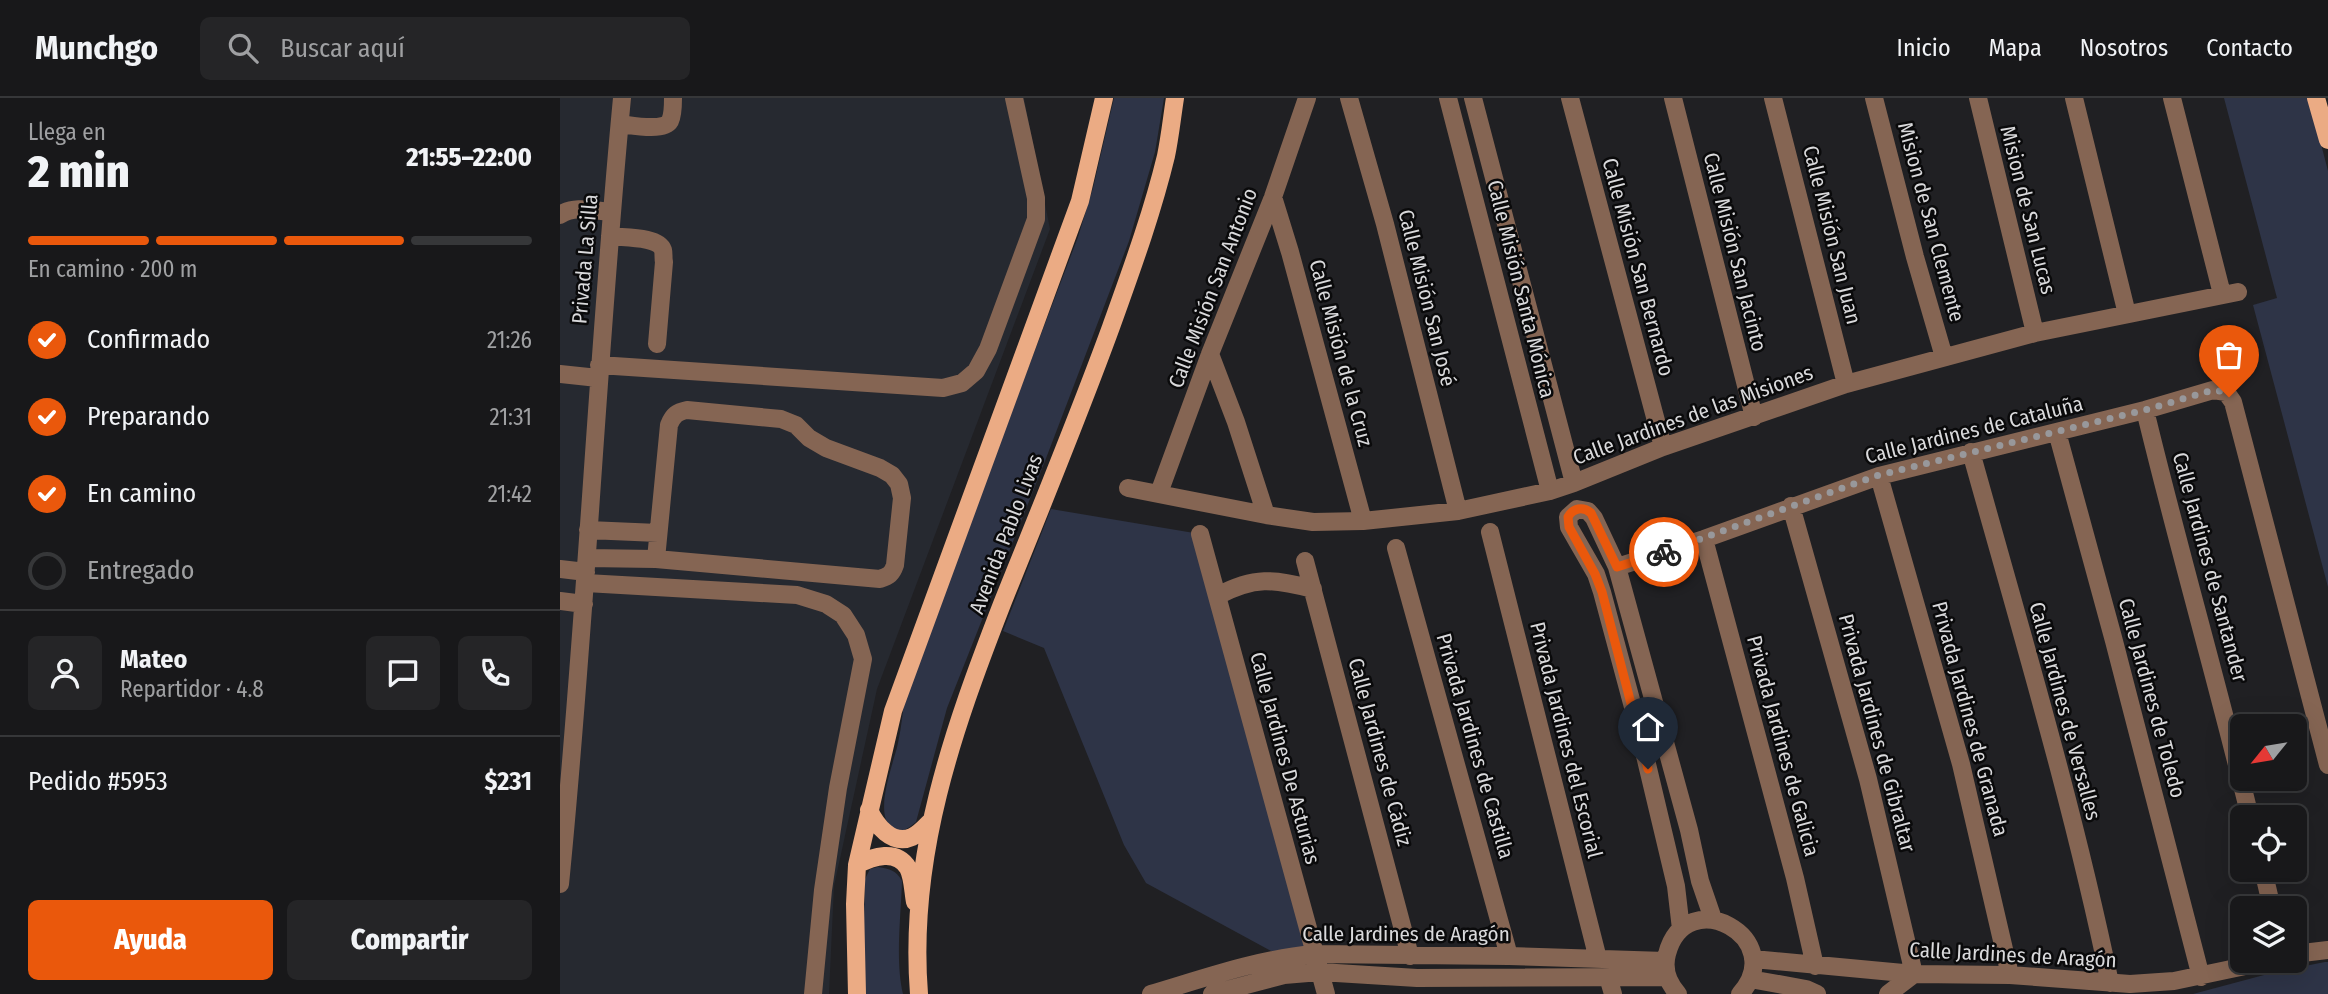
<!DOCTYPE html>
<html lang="es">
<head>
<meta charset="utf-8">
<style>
  body { margin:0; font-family:"Fira Sans Condensed",sans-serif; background:#252527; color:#f1f3f6; height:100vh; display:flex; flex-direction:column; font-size:26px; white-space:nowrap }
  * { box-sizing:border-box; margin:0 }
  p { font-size:23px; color:#9fa0a2 }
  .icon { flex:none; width:38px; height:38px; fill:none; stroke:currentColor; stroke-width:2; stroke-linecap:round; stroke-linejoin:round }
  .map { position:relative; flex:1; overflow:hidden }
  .details { display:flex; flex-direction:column; background:#18181a; width:560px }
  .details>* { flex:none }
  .needle { width:46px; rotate:240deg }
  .tools { position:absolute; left:1670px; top:616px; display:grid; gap:14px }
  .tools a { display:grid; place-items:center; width:77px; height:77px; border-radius:10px; background:#18181a; box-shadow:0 7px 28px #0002,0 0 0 2px #363739; font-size:35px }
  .pin { position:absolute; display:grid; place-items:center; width:60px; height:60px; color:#fff; margin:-72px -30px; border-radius:50% 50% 50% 0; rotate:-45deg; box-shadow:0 0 7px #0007 }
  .pin .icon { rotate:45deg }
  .courier { position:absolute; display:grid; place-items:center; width:70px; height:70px; margin:-35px; border:5px solid #ea580c; border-radius:50%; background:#fff; color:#222; box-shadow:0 2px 9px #0007 }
  .summary em { font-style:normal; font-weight:800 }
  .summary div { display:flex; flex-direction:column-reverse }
  .summary { display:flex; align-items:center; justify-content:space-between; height:119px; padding:0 28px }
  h1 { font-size:46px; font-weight:800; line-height:52px }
  .bar { display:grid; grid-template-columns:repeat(4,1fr); gap:10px 7px; align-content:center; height:84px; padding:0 28px }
  .bar i { height:9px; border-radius:5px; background:#363739 }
  .bar .current { background:#ea580c }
  .bar p { grid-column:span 4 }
  .line { display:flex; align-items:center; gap:18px; padding:0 28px; border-top:2px solid #363739 }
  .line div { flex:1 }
  .round { display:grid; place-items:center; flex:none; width:74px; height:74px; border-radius:10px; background:#252527 }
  ol { padding:0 28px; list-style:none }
  li { display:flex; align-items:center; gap:21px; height:77px }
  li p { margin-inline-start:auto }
  li .icon { padding:7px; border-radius:50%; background:#ea580c; color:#fff; stroke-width:4 }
  li:last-child { color:#9fa0a2 }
  li i { width:38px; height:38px; border:4px solid #363739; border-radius:50% }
  .action { display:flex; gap:14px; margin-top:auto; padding:14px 28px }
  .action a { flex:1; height:80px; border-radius:10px; background:#ea580c; color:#fff; font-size:28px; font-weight:800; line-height:80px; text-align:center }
  .action a+a { background:#252527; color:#f1f3f6 }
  header { display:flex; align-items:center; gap:42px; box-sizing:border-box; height:98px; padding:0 35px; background:#18181a; border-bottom:2px solid #363739 }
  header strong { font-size:33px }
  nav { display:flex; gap:38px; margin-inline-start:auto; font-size:24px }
  .search { width:490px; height:63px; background:#252527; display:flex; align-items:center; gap:18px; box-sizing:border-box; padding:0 24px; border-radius:10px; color:#9fa0a2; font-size:26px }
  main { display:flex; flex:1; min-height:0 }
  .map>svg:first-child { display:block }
</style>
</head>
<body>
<header>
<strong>Munchgo</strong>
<div class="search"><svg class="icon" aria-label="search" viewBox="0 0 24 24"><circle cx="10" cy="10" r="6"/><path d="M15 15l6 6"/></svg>Buscar aquí</div>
<nav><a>Inicio</a><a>Mapa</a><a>Nosotros</a><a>Contacto</a></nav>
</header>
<main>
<section class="details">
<div class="summary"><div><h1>2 min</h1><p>Llega en</p></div><em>21:55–22:00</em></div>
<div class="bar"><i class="current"></i><i class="current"></i><i class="current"></i><i></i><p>En camino · 200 m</p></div>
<ol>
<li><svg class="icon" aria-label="check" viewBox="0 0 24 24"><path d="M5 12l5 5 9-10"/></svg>Confirmado<p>21:26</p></li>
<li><svg class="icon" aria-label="check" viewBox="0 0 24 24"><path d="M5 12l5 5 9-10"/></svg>Preparando<p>21:31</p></li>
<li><svg class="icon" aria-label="check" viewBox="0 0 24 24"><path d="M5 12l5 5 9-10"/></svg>En camino<p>21:42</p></li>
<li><i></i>Entregado</li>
</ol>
<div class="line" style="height:126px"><a class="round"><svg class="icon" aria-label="person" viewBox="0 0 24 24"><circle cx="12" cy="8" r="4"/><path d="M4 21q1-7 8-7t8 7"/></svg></a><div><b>Mateo</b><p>Repartidor · 4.8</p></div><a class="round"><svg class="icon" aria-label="chat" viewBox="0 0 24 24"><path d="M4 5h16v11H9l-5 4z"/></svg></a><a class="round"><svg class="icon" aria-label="phone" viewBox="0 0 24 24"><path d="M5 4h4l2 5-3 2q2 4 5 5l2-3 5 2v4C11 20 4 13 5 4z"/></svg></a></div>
<div class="line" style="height:91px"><div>Pedido #5953</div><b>$231</b></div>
<div class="action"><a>Ayuda</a><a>Compartir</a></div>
</section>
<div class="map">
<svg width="1768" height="896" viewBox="0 0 1768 896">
  <rect width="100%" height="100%" fill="#202023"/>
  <!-- built -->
  <path fill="#262930" d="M0,0h464l26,131 -173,460 -43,197 -5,108h-269z"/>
  <!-- green -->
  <path fill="#2e3447" d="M554,0h50l-9,54 -26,89 -84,220 -98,247 -31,114c-6,5 -12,10 -20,8 -26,-10 -2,-67 2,-87 4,-18 5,-36 8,-54l172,-452 15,-49z
    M1664,0h85l19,73v416l-75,-282 24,-7z
    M491,411l149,25 114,420 -30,4 -138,-75 -22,-38 -80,-197 -41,-17z
    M318,769c12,2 18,3 24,14 -1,34 -7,80 1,113h-41l3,-115 5,-10z
    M1765,864h3v32h-135l86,-23z"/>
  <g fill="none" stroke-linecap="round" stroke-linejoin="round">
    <!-- minor -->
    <path stroke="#856553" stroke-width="18" d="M789,0l36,126 73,287
      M888,0l102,393
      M913,0l101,385
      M1010,0l93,349
      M1113,0l81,319
      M1213,0l73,286
      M1314,0l41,159 29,100
      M1418,0l57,235
      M1514,0l53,216
      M1612,0l50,196
      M60,26c10,1 44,8 50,-3 3,-6 3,-16 3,-23
      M713,99l17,55 73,269
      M0,117c14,-10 35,-4 52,-3
      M50,138c13,2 48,0 53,14 1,4 0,8 1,12l-7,82
      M650,256l26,68 30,93
      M39,267l344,23 19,-5 14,-12 12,-22 48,-130v-21l-22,-100
      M0,276l38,4
      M1585,312c33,137 72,271 105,407
      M1497,334l57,209 87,336
      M1411,354c49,176 102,352 139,531
      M1319,378l82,288 49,211
      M568,390l138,27 47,7 50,-1 95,-10 92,-20 24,-8 89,-36 183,-63 189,-51 203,-41
      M599,395l51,-139 63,-157 34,-99
      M1231,408l77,273 46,195 -26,20
      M28,432l70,3
      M930,434l108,427
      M640,436l126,460
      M1144,441l91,339 20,88
      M836,450l113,408
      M27,460l69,1 224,20c9,-3 12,-5 15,-14l7,-67 -3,-14 -7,-9 -12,-7 -54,-20 -17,-10 -13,-13 -15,-6 -94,-9c-10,2 -14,5 -18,15l-13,134
      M745,463l105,395
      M1057,469l87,-28 175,-63 266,-66 68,-20 13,2 7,10 95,363
      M0,471l26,3
      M26,485l211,12 29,9 17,11 13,20 7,24 -25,129 -15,102 -10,104
      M657,498c38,-20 56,-17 96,-7
      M0,503l24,3
      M1703,772l9,38
      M0,786c26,-261 37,-524 62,-786
      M1121,831l-5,-43 -39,-164 -35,-130 -6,-18 -27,-47 -1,-10 9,-8 11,2 6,7 23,49 72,263 11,51 13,38
      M1734,856l34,-4
      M1193,861l161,15 96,1 120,9 44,-3 95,-20
      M1048,879l5,17
      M1190,881l56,10 11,5
      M591,896c54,-16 107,-35 163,-40l195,2 156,5
      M652,896l72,-19 36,-3 97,6 250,-1
      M1118,896c-10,-11 -15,-25 -11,-40 19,-73 123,-15 73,40"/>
    <!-- major -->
    <path stroke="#ebab84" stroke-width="18" d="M1756,0l12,42
      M309,712c7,15 23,36 43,27 7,-3 13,-10 18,-15
      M297,767c16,-9 40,-16 51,3 5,9 5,24 7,34
      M297,896l-2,-90 2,-39 36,-154 187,-510 24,-103
      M359,896c-11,-138 34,-264 83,-390 37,-92 75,-184 109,-277 20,-56 41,-113 55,-171 4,-19 6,-39 9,-58"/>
  </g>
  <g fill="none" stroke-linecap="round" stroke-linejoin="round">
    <!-- done -->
    <path stroke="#98989b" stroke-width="7" stroke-dasharray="0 12.6" d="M1104,454l215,-77 266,-65 68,-20 13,2 3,5"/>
    <!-- route -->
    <path stroke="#ea580c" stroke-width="9" d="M1088,671l-46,-177 -7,-18 -26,-47 -1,-10c5,-9 15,-11 23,-4l26,54 47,-15"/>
  </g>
  <g text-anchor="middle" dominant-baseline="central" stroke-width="5" stroke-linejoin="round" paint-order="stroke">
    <!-- street labels -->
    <g font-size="21" fill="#d9d9db" stroke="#0a0a0b">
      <text transform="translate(1468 112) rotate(76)">Mision de San Lucas</text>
      <text transform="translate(1371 124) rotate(75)">Mision de San Clemente</text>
      <text transform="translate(1272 137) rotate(76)">Calle Misión San Juan</text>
      <text transform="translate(1175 154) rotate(76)">Calle Misión San Jacinto</text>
      <text transform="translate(25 161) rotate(-85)">Privada La Silla</text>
      <text transform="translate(1078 169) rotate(75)">Calle Misión San Bernardo</text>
      <text transform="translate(653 190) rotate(-69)">Calle Misión San Antonio</text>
      <text transform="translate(961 191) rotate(76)">Calle Misión Santa Mónica</text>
      <text transform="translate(867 200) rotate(76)">Calle Misión San José</text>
      <text transform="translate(781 255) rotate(75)">Calle Misión de la Cruz</text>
      <text transform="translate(1133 317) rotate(-20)">Calle Jardines de las Misiones</text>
      <text transform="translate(1414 332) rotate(-14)">Calle Jardines de Cataluña</text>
      <text transform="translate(446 436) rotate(-69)">Avenida Pablo Livas</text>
      <text transform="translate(1650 469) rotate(75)">Calle Jardines de Santander</text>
      <text transform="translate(1592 600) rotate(75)">Calle Jardines de Toledo</text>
      <text transform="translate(1505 613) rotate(75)">Calle Jardines de Versalles</text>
      <text transform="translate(1410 621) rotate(75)">Privada Jardines de Granada</text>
      <text transform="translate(1317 635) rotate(75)">Privada Jardines de Gibraltar</text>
      <text transform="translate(1006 642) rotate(76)">Privada Jardines del Escorial</text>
      <text transform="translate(915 648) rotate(74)">Privada Jardines de Castilla</text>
      <text transform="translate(1223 648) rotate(75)">Privada Jardines de Galicia</text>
      <text transform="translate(820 654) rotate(75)">Calle Jardines de Cádiz</text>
      <text transform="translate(725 660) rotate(75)">Calle Jardines De Asturias</text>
      <text x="846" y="836">Calle Jardines de Aragón</text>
      <text transform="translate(1453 857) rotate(3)">Calle Jardines de Aragón</text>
    </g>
  </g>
</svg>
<div class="tools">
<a><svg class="needle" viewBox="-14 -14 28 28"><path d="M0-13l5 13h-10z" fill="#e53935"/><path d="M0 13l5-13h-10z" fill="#9fa0a2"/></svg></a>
<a><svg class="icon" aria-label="locate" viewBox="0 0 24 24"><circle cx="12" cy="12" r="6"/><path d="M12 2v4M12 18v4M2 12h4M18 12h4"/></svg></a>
<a><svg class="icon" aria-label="layers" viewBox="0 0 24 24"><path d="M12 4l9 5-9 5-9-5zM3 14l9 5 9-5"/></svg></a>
</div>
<div class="pin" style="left:1669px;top:299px;background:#ea580c"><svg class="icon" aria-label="bag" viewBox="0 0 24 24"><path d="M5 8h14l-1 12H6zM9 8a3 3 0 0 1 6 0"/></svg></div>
<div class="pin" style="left:1088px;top:671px;background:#1f2937"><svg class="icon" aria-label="home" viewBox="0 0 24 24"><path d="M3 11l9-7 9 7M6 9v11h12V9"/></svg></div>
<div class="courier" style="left:1104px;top:454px"><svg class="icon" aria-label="bike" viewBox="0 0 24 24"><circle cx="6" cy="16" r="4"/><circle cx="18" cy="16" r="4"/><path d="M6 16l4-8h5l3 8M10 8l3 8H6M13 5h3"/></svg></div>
</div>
</main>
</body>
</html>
